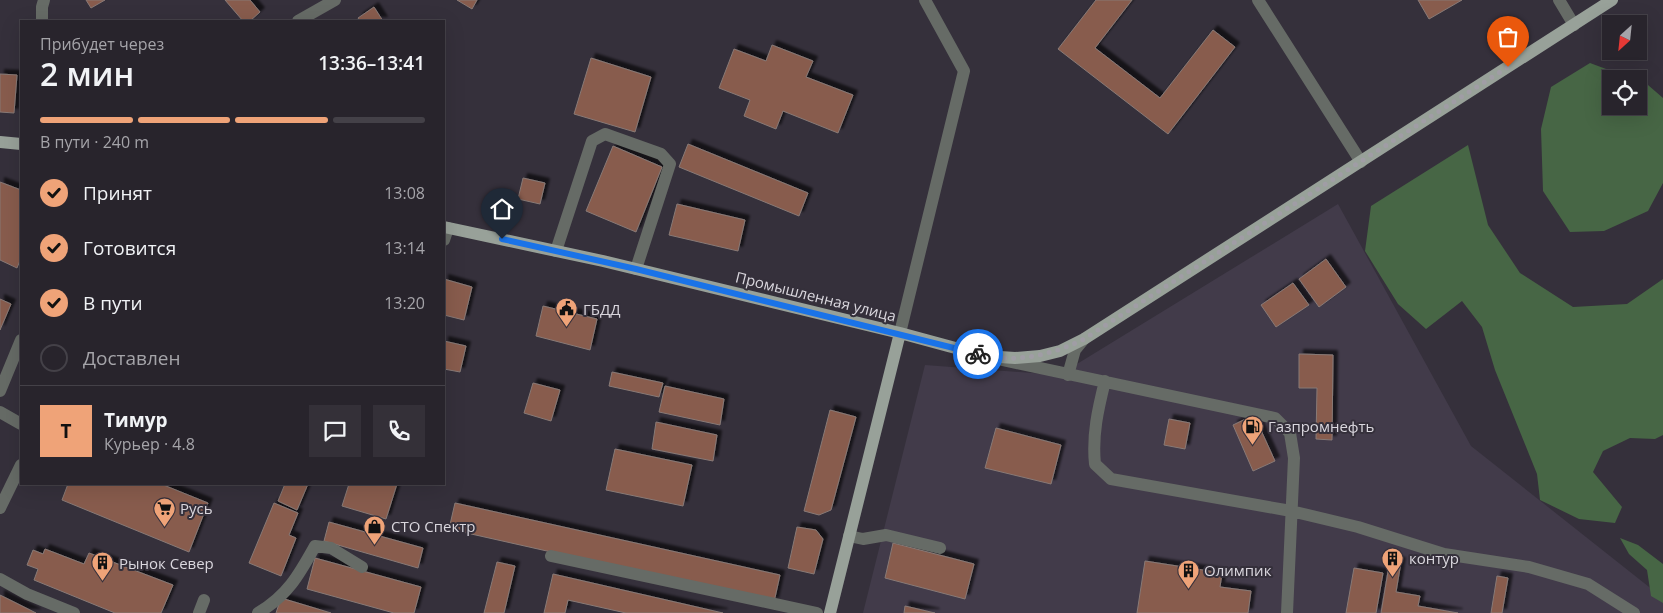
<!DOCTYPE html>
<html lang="ru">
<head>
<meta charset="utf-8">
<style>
  body { margin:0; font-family:"Open Sans",sans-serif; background:#343038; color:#f1f3f6; height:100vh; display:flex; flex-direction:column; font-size:19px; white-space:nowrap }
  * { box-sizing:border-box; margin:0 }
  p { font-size:16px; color:#a5a4a9 }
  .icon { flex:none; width:28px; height:28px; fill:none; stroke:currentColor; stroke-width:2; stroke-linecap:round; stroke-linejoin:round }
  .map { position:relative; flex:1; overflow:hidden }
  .panel { position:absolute; left:20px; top:20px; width:425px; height:465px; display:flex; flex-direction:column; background:#28242c; border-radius:0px; box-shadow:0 5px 20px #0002,0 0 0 1px #444148 }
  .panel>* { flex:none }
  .needle { width:32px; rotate:207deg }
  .fabs { position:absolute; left:1602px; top:15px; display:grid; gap:10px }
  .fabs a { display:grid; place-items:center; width:45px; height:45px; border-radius:0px; background:#28242c; box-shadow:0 5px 20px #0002,0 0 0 1px #444148; font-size:25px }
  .pin { position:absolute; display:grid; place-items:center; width:42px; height:42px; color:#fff; margin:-51px -21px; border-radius:50% 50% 50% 0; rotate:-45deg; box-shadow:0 0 5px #0007 }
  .pin .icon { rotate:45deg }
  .courier { position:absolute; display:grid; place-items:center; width:50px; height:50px; margin:-25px; border:4px solid #1a73e8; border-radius:50%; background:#fff; color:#222; box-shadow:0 1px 6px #0007 }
  .overview em { font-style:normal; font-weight:600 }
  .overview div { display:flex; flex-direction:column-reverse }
  .overview { display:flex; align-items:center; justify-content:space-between; height:85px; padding:0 20px }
  h1 { font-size:32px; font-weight:600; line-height:38px }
  .bar { display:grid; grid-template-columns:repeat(4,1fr); gap:8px 5px; align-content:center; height:60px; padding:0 20px }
  .bar i { height:6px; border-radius:4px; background:#444148 }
  .bar .on { background:#efa378 }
  .bar p { grid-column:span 4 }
  .line { display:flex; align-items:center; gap:12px; padding:0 20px; border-top:1px solid #444148 }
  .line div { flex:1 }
  .round { display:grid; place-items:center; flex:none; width:52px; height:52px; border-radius:0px; background:#343038 }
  ol { padding:0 20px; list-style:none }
  li { display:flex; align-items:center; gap:15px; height:55px }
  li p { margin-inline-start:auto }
  li .icon { padding:5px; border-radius:50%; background:#efa378; color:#111; stroke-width:4 }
  li:last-child { color:#a5a4a9 }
  li i { width:28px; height:28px; border:2px solid #444148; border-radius:50% }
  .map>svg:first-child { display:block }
</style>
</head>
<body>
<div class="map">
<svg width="1663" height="613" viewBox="0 0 1663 613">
  <defs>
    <filter id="shadow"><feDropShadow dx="4.5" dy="-4.5" stdDeviation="1" flood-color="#0009"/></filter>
  </defs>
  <rect width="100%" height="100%" fill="#35303b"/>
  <!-- built -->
  <path fill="#423b4a" d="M1338,204l133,242 192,152v15h-800l62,-248 134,10z"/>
  <!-- forest -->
  <path fill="#476645" d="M1590,63l43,16h-22v27h28v-25l9,4 15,13v85l-15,28 -44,20 -34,1 -27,-41 -2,-62 10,-42z
    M1468,145l20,80 32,48 53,34 54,-3 36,-25v156l-8,4 -25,-1 -27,13 -10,21 29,35 -7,16 -36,-4 -39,-19 -3,-26 -42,-104 -13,-43 -20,-26 -36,28 -28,-25 -33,-53 6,-45z
    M1620,538l18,7 25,19v39l-12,-7 -4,-26 -18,-16z"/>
  <!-- building -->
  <path fill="#885b4d" stroke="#887a76" filter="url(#shadow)" d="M86,0h19l-14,8z
    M225,0h25l10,12 -10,9h-7z
    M457,0h20l-5,9z
    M1096,0h36l-37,48 65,50 53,-68 22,17 -67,87 -110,-85z
    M1418,0h44l-33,19z
    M374,7l9,14h-23l-2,-3z
    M772,45l41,16 -7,16 47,18 -15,38 -55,-22 -7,18 -32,-13 6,-16 -31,-12 15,-39 32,12z
    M591,58l60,19 -16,55 -61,-18z
    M0,74l17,1 -3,38 -14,-1z
    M688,144l120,49 -9,23 -120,-49z
    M613,146l49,21 -26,65 -50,-21z
    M523,178l22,5 -5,21 -22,-5z
    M0,182l21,8v68l-4,10 -17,-8z
    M677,204l68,16 -7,31 -69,-16z
    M1326,259l20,28 -27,20 -20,-28z
    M444,279l28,8 -8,33 -20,-5z
    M1293,283l16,22 -33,22 -15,-22z
    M0,299l11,5 -11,26z
    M543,306l54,13 -7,31 -54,-14z
    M444,341l22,5 -6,26 -16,-3z
    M1299,354l34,1 -1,85 -16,-1 1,-51h-18z
    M612,372l51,11 -4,14 -50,-11z
    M533,383l27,7 -9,31 -27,-8z
    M665,386l59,13 -4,26 -61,-13z
    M830,410l26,7 -25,93 -12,5 -15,-4z
    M1254,415l21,46 -22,10 -20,-46z
    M1169,419l21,4 -5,26 -21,-4z
    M656,422l61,13 -4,26 -61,-12z
    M996,428l65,17 -10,39 -66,-16z
    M615,449l77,16 -9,41 -77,-16z
    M68,484h93l47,19 -19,49 -127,-52z
    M285,484h23l-11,26 -19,-9z
    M349,484h48l-11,35 -44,-13z
    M274,503l24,10 -9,22 7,3 -15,38 -32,-13z
    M455,503l325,72 -6,27 -325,-73z
    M329,522l94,26 -5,20 -94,-27z
    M797,527l19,3 7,9 -9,35 -26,-6z
    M893,543l81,21 -9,35 -80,-21z
    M45,549l39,15 5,-11 84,32 -12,28h-46l-81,-33 4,-11 -11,-4 6,-15 10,4z
    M315,558l106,29 -7,26h-20l-87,-24z
    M1390,560l11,2 -5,30 24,4 -2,10 40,7h-77z
    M1145,561l77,12 -2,14 31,4 -3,22h-111z
    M497,562l18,4 -11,47h-20z
    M1354,568l29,5 -7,40h-30z
    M553,574l170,39h-97l-58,-13 -3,13h-21z
    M1497,576l11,2 -6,35h-11z
    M0,595l36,18h-36z
    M281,598l50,15h-55z
    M905,606l30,7h-31z"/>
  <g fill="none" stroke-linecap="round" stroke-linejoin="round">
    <!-- minor -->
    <path stroke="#666b66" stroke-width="12" d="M1258,0l103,162
      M1559,0l15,25
      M42,21v-14l2,-7
      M298,21l37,-21
      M444,240l4,-12
      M556,251l36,-110 13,-7 56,20 9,10 -34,105
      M900,333l64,-262 -39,-71
      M1002,360l273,58 15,15 4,25 -7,155
      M1068,375l7,-25 9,-11
      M1105,381c-7,28 -13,54 -10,83l16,15 180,32 67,16 86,27 85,13 59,17 46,29
      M0,391l21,-51
      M0,412l21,12
      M0,508l21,-43
      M849,536l14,3 23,-4 54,13
      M551,556l266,57
      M0,579l27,15 47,19
      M199,613l5,-13
      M258,613c29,-17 41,-38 57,-67l16,2 31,19"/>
    <!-- major -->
    <path stroke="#98a199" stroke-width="12" d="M0,142l21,2
      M444,227l159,34 297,72 85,23 30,2 25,-2 20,-5 24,-12 528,-339
      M830,613l70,-280"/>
  </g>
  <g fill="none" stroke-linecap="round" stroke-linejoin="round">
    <!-- done -->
    <path stroke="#a09da5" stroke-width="5" stroke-dasharray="0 9" d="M978,354c36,10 74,1 106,-15l424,-272"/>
    <!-- route -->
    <path stroke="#1a73e8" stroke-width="6" d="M502,239l134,30 342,85"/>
  </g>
  <!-- icons -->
  <defs>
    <symbol id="civic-pin" viewBox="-11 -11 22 30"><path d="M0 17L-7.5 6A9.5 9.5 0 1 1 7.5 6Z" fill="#efa378" stroke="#35303b"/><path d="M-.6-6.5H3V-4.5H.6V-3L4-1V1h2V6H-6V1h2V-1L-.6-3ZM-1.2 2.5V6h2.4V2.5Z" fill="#111"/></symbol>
    <symbol id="fuel-pin" viewBox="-11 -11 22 30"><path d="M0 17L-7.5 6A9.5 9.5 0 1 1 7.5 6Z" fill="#efa378" stroke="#35303b"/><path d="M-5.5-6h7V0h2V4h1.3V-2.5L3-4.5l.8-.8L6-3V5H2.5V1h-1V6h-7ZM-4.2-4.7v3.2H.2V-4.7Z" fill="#111"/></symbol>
    <symbol id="supermarket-pin" viewBox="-11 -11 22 30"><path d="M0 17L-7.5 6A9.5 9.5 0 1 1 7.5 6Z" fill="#efa378" stroke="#35303b"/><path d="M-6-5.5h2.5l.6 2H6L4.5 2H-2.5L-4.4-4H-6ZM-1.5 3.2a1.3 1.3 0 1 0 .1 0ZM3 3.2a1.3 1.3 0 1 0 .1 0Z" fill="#111"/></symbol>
    <symbol id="shop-pin" viewBox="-11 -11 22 30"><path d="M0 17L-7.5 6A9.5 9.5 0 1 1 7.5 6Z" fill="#efa378" stroke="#35303b"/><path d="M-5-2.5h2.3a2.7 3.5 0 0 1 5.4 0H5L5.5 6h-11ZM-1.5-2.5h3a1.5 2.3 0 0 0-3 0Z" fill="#111"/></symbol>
    <symbol id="building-pin" viewBox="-11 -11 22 30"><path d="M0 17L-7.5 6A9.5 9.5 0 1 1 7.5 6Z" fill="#efa378" stroke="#35303b"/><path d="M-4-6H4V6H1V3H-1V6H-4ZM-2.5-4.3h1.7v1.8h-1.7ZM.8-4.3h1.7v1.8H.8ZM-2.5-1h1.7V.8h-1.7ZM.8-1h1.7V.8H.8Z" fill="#111"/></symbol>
  </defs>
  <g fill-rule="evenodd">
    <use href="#civic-pin" x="554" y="296" width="25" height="34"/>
    <use href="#fuel-pin" x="1240" y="414" width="25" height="34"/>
    <use href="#supermarket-pin" x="152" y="496" width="25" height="34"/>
    <use href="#shop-pin" x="362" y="514" width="25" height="34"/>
    <use href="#building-pin" x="1380" y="546" width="25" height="34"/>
    <use href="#building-pin" x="90" y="550" width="25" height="34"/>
    <use href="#building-pin" x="1176" y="558" width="25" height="34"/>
  </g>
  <g text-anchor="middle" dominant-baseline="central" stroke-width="4" stroke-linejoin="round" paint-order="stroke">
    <!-- street labels -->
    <g font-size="15" fill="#dad7de" stroke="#35303b">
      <text transform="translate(816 296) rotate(14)">Промышленная улица</text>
    </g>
    <!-- poi labels -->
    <g font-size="15" fill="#dad7de" stroke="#35303b" text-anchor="start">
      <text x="583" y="309">ГБДД</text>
      <text x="1268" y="426">Газпромнефть</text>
      <text x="180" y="508">Русь</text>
      <text x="391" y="526">СТО Спектр</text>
      <text x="1409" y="558">контур</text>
      <text x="119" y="563">Рынок Север</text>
      <text x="1204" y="570">Олимпик</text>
    </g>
  </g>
</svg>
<div class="fabs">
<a><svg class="needle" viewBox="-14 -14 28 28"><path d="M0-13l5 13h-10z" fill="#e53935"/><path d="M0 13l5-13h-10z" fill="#a5a4a9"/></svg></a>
<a><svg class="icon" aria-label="locate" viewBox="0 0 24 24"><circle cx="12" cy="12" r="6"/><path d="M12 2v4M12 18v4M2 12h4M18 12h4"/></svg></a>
</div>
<div class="pin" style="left:1508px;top:67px;background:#ea580c"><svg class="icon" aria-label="bag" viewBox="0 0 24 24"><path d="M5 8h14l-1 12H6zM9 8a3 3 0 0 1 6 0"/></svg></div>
<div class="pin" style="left:502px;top:239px;background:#1f2937"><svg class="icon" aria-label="home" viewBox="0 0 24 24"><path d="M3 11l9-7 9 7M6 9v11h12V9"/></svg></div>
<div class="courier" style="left:978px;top:354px"><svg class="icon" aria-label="bike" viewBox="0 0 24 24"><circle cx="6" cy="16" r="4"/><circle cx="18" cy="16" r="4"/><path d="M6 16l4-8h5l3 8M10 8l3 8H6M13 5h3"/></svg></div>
<section class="panel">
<div class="overview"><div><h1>2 мин</h1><p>Прибудет через</p></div><em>13:36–13:41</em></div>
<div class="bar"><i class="on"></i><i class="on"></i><i class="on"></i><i></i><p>В пути · 240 m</p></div>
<ol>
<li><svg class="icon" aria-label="check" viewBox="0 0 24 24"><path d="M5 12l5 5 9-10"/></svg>Принят<p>13:08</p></li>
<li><svg class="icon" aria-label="check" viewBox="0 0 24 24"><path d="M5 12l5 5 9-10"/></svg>Готовится<p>13:14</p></li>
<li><svg class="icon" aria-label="check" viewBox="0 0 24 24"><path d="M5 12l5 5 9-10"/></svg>В пути<p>13:20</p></li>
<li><i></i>Доставлен</li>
</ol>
<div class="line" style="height:90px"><b class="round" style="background:#efa378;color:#111">Т</b><div><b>Тимур</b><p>Курьер · 4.8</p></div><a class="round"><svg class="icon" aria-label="chat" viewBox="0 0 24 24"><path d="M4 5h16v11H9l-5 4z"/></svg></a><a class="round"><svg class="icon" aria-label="phone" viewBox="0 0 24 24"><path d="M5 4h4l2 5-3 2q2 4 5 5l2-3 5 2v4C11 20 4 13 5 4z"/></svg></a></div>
</section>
</div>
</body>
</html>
